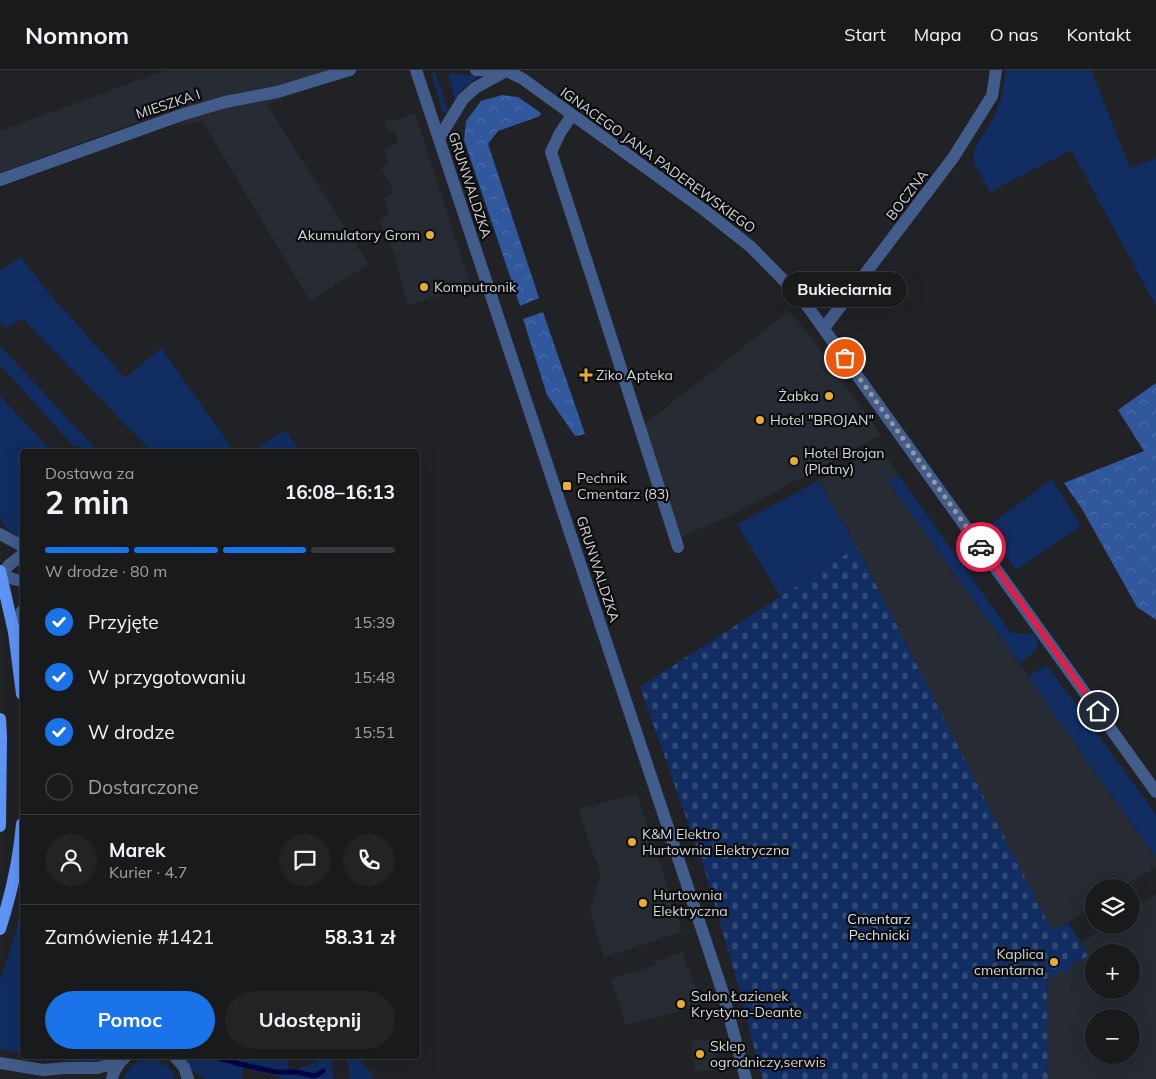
<!DOCTYPE html>
<html lang="pl">
<head>
<meta charset="utf-8">
<style>
  body { margin:0; font-family:Mulish,sans-serif; background:#212325; color:#f1f3f6; height:100vh; display:flex; flex-direction:column; font-size:19px; white-space:nowrap }
  * { box-sizing:border-box; margin:0 }
  p { font-size:16px; color:#9fa1a3 }
  .icon { flex:none; width:28px; height:28px; fill:none; stroke:currentColor; stroke-width:2; stroke-linecap:round; stroke-linejoin:round }
  .map { position:relative; flex:1; overflow:hidden }
  .sheet { position:absolute; left:20px; top:379px; width:400px; height:610px; display:flex; flex-direction:column; background:#181a1c; border-radius:5px; box-shadow:0 5px 20px #0002,0 0 0 1px #36383b }
  .sheet>* { flex:none }
  .tools { position:absolute; left:1085px; top:809px; display:grid; gap:10px }
  .tools a { display:grid; place-items:center; width:55px; height:55px; border-radius:50%; background:#181a1c; box-shadow:0 5px 20px #0002,0 0 0 1px #36383b; font-size:25px }
  .pin { position:absolute; display:grid; place-items:center; width:42px; height:42px; color:#fff; margin:-21px; border:2px solid #fff; border-radius:50%; box-shadow:0 1px 5px #0007 }
  .courier { position:absolute; display:grid; place-items:center; width:50px; height:50px; margin:-25px; border:4px solid #e11d48; border-radius:50%; background:#fff; color:#222; box-shadow:0 1px 6px #0007 }
  .bubble { position:absolute; height:35px; border-radius:18px; background:#181a1c; box-shadow:0 5px 20px #0002,0 0 0 1px #36383b; font-size:16px; font-weight:700; line-height:35px; text-align:center }
  .overview em { font-style:normal; font-weight:700 }
  .overview div { display:flex; flex-direction:column-reverse }
  .overview { display:flex; align-items:center; justify-content:space-between; height:85px; padding:0 25px }
  h1 { font-size:32px; font-weight:700; line-height:38px }
  .bar { display:grid; grid-template-columns:repeat(4,1fr); gap:8px 5px; align-content:center; height:60px; padding:0 25px }
  .bar i { height:6px; border-radius:4px; background:#36383b }
  .bar .current { background:#1a73e8 }
  .bar p { grid-column:span 4 }
  .line { display:flex; align-items:center; gap:12px; padding:0 25px; border-top:1px solid #36383b }
  .line div { flex:1 }
  .round { display:grid; place-items:center; flex:none; width:52px; height:52px; border-radius:26px; background:#212325 }
  ol { padding:0 25px; list-style:none }
  li { display:flex; align-items:center; gap:15px; height:55px }
  li p { margin-inline-start:auto }
  li .icon { padding:5px; border-radius:50%; background:#1a73e8; color:#fff; stroke-width:4 }
  li:last-child { color:#9fa1a3 }
  li i { width:28px; height:28px; border:2px solid #36383b; border-radius:50% }
  .action { display:flex; gap:10px; margin-top:auto; padding:10px 25px }
  .action a { flex:1; height:58px; border-radius:30px; background:#1a73e8; color:#fff; font-size:20px; font-weight:700; line-height:58px; text-align:center }
  .action a+a { background:#212325; color:#f1f3f6 }
  header { display:flex; align-items:center; gap:30px; box-sizing:border-box; height:70px; padding:0 25px; background:#181a1c; border-bottom:1px solid #36383b }
  header strong { font-size:24px }
  nav { display:flex; gap:28px; margin-inline-start:auto; font-size:18px }
  .map>svg:first-child { display:block }
</style>
</head>
<body>
<header>
<strong>Nomnom</strong>
<nav><a>Start</a><a>Mapa</a><a>O nas</a><a>Kontakt</a></nav>
</header>
<div class="map">
<svg width="1156" height="1009" viewBox="0 0 1156 1009">
  <defs>
    <pattern id="forest-crowns" width="20" height="18" patternUnits="userSpaceOnUse" patternTransform="scale(1.25)"><rect width="20" height="18" fill="#31579d"/><path d="M2 6a3 3 0 1 1 6 0M12 15a3 3 0 1 1 6 0" fill="none" stroke="#4e6eaa"/></pattern>
    <pattern id="cemetery-stones" width="16" height="16" patternUnits="userSpaceOnUse" patternTransform="scale(1.25)"><rect width="16" height="16" fill="#112d61"/><path d="M2 7V4a2 2 0 0 1 4 0v3zM10 15v-3a2 2 0 0 1 4 0v3z" fill="#334b77"/></pattern>
  </defs>
  <rect width="100%" height="100%" fill="#202226"/>
  <!-- built -->
  <path fill="#262b34" fill-rule="evenodd" d="M166,0h196l-95,34 24,39 78,121 -59,37 -108,-180 -20,5 -8,-17 -174,64v-42z
    M415,43l56,174 -63,18 -17,-60 -12,-25 10,-6 -5,-15 10,-7 -13,-24 8,-5 -5,-14 14,-6 -4,-13 -6,2 -4,-10 5,-3 2,3z
    M789,241l21,24 71,100 -151,81 -53,22 -36,-111z
    M879,376l19,28 -10,8 132,182 136,194v9l-33,20 -29,1v18l-42,26 -195,-385 -39,-66z
    M637,724l45,137 -7,3 -71,24 -14,-47 11,-38 -11,-27 -11,-37z
    M1156,824v185h-108l-1,-102h2l14,-7 8,-1v-5l18,-8 -8,-13 27,-18h23v-15zM1094,882h37v38h-37zM1094,948h37v37h-37z
    M682,882l20,52 -35,11 -41,10 -15,-46 45,-14 -1,-3 11,-3v-2z
    M710,969l13,31 -28,1 -4,-29z"/>
  <!-- green -->
  <path fill="#112d61" d="M1006,0h85l39,98 26,-10v148l-85,-156 -81,42 -16,-29v-13l21,-35 7,-19z
    M433,1l2,1 13,39 -1,3 -4,-1 -11,-38z
    M448,3l31,3c-10,7 -18,13 -24,24z
    M21,187l26,34 78,87 36,-30 73,103h-83l-128,-132 -17,9 -6,-5v-52z
    M0,276l98,105h-17l2,-2 -4,-4 -4,3 -75,-83z
    M0,326l52,55h-30v89l-18,-14 -4,-9z
    M285,360l15,21h-47z
    M898,404l113,159 22,1 5,6 -1,9 -17,15 -132,-182z
    M1052,409l29,47 -65,44 -30,-42z
    M818,411l39,66 -77,49 -43,-72z
    M1047,595l106,145 3,6v42l-128,-181z
    M22,837v146l-22,-4v-69l9,-25z
    M62,986h49c-15,9 -33,6 -49,4z
    M183,986h102l5,16 25,-10 3,-6h11l3,6 1,17h-53v-2l-36,-10 -3,12h-35l-15,-10z
    M346,986h11l15,19 1,4h-24l1,-6z
    M145,989c15,0 26,6 30,20h-51c3,-11 11,-17 21,-20z"/>
  <!-- forest -->
  <path fill="url(#forest-crowns)" d="M502,25l16,2 23,16 -1,3 -42,15 -10,13 51,154 -19,8 -56,-166 2,-19 15,-20z
    M543,242l42,122 -10,2 -28,-41 -24,-76z
    M1156,313v237l-19,-13 -55,-98 -18,-26 80,-32 -26,-41z"/>
  <!-- cemetery -->
  <path fill="url(#cemetery-stones)" d="M857,477l195,384 16,-8 21,33 -17,8 -4,9 -5,-3 -5,5 -11,2 1,102h-286l-24,-94 -33,-114 -65,-184z"/>
  <g fill="none" stroke-linecap="round" stroke-linejoin="round">
    <!-- stream -->
    <path stroke="#000448" stroke-width="5" d="M212,986l28,8 36,8h20l19,4 8,-5"/>
    <!-- minor -->
    <path stroke="#425c8b" stroke-width="12" d="M476,0l30,1
      M505,0l18,9 15,11 165,119 48,38 52,53 353,492
      M572,45l-12,18 -9,19 43,132 84,263
      M439,68l24,-39 12,-11 31,-17
      M0,110l181,-65 44,-13 52,-10 73,-22
      M824,258l129,-170 39,-62 4,-26"/>
    <!-- tertiary -->
    <path stroke="#425c8b" stroke-width="12" d="M416,0l306,920 24,89
      M0,464l22,12
      M0,504l13,5 9,2
      M0,507l9,-12 13,-10
      M14,562l8,-21
      M174,986l10,11 4,12
      M0,993l43,7 22,-2h32l22,-6
      M112,1009c1,-9 7,-16 14,-23"/>
    <!-- primary -->
    <path stroke="#5f94f5" stroke-width="12" d="M0,501l14,61 8,62
      M0,649l1,18 -1,89
      M0,859c11,-34 19,-69 22,-105"/>
  </g>
  <g fill="none" stroke-linecap="round" stroke-linejoin="round">
    <!-- done -->
    <path stroke="#97989c" stroke-width="5" stroke-dasharray="0 9" d="M845,288l136,189"/>
    <!-- route -->
    <path stroke="#e11d48" stroke-width="6" d="M981,477l117,164"/>
  </g>
  <!-- markers -->
  <g fill="#e5ad35" stroke="#0b0c0d" stroke-width="2">
    <circle cx="430" cy="165" r="5"/>
    <circle cx="424" cy="217" r="5"/>
    <path d="M583.5 297.5h5v5h5v5h-5v5h-5v-5h-5v-5h5z"/>
    <circle cx="829" cy="326" r="5"/>
    <circle cx="760" cy="350" r="5"/>
    <circle cx="794" cy="391" r="5"/>
    <rect x="562" y="411" width="10" height="10" rx="2.5"/>
    <circle cx="632" cy="772" r="5"/>
    <circle cx="643" cy="833" r="5"/>
    <circle cx="1054" cy="892" r="5"/>
    <circle cx="681" cy="934" r="5"/>
    <circle cx="700" cy="984" r="5"/>
  </g>
  <g text-anchor="middle" dominant-baseline="central" stroke-width="4.5" stroke-linejoin="round" paint-order="stroke">
    <!-- street labels -->
    <g font-size="14" fill="#d7d8db" stroke="#0b0c0d">
      <text transform="translate(168 34) rotate(-18)">MIESZKA I</text>
      <text transform="translate(658 90) rotate(36)">IGNACEGO JANA PADEREWSKIEGO</text>
      <text transform="translate(470 115) rotate(72)">GRUNWALDZKA</text>
      <text transform="translate(907 125) rotate(-53)">BOCZNA</text>
      <text transform="translate(598 499) rotate(72)">GRUNWALDZKA</text>
    </g>
    <!-- poi labels -->
    <g font-size="14" fill="#d7d8db" stroke="#0b0c0d" text-anchor="start">
      <text x="420" y="165" text-anchor="end">Akumulatory Grom</text>
      <text x="434" y="217">Komputronik</text>
      <text x="596" y="305">Ziko Apteka</text>
      <text x="819" y="326" text-anchor="end">Żabka</text>
      <text x="770" y="350">Hotel "BROJAN"</text>
      <text x="804" y="383">Hotel Brojan<tspan x="804" dy="16">(Platny)</tspan></text>
      <text x="577" y="408">Pechnik<tspan x="577" dy="16">Cmentarz (83)</tspan></text>
      <text x="642" y="764">K&amp;M Elektro<tspan x="642" dy="16">Hurtownia Elektryczna</tspan></text>
      <text x="653" y="825">Hurtownia<tspan x="653" dy="16">Elektryczna</tspan></text>
      <text x="1044" y="884" text-anchor="end">Kaplica<tspan x="1044" dy="16">cmentarna</tspan></text>
      <text x="691" y="926">Salon Łazienek<tspan x="691" dy="16">Krystyna-Deante</tspan></text>
      <text x="710" y="976">Sklep<tspan x="710" dy="16">ogrodniczy,serwis</tspan></text>
    </g>
    <!-- park labels -->
    <g font-size="14" fill="#d8e4f8" stroke="#0b0c0d">
      <text x="879" y="849">Cmentarz<tspan x="879" dy="16">Pechnicki</tspan></text>
    </g>
  </g>
</svg>
<div class="tools">
<a><svg class="icon" aria-label="layers" viewBox="0 0 24 24"><path d="M12 4l9 5-9 5-9-5zM3 14l9 5 9-5"/></svg></a>
<a>+</a>
<a>−</a>
</div>
<div class="pin" style="left:845px;top:288px;background:#ea580c"><svg class="icon" aria-label="bag" viewBox="0 0 24 24"><path d="M5 8h14l-1 12H6zM9 8a3 3 0 0 1 6 0"/></svg></div>
<div class="pin" style="left:1098px;top:641px;background:#1f2937"><svg class="icon" aria-label="home" viewBox="0 0 24 24"><path d="M3 11l9-7 9 7M6 9v11h12V9"/></svg></div>
<div class="courier" style="left:981px;top:477px"><svg class="icon" aria-label="car" viewBox="0 0 24 24"><path d="M5 17H2v-5l4-1 3-4h7l3 4 3 1v5h-3M9 17h6M6 11h13"/><circle cx="7" cy="17" r="2"/><circle cx="17" cy="17" r="2"/></svg></div>
<div class="bubble" style="left:782px;top:202px;width:125px">Bukieciarnia</div>
<section class="sheet">
<div class="overview"><div><h1>2 min</h1><p>Dostawa za</p></div><em>16:08–16:13</em></div>
<div class="bar"><i class="current"></i><i class="current"></i><i class="current"></i><i></i><p>W drodze · 80 m</p></div>
<ol>
<li><svg class="icon" aria-label="check" viewBox="0 0 24 24"><path d="M5 12l5 5 9-10"/></svg>Przyjęte<p>15:39</p></li>
<li><svg class="icon" aria-label="check" viewBox="0 0 24 24"><path d="M5 12l5 5 9-10"/></svg>W przygotowaniu<p>15:48</p></li>
<li><svg class="icon" aria-label="check" viewBox="0 0 24 24"><path d="M5 12l5 5 9-10"/></svg>W drodze<p>15:51</p></li>
<li><i></i>Dostarczone</li>
</ol>
<div class="line" style="height:90px"><a class="round"><svg class="icon" aria-label="person" viewBox="0 0 24 24"><circle cx="12" cy="8" r="4"/><path d="M4 21q1-7 8-7t8 7"/></svg></a><div><b>Marek</b><p>Kurier · 4.7</p></div><a class="round"><svg class="icon" aria-label="chat" viewBox="0 0 24 24"><path d="M4 5h16v11H9l-5 4z"/></svg></a><a class="round"><svg class="icon" aria-label="phone" viewBox="0 0 24 24"><path d="M5 4h4l2 5-3 2q2 4 5 5l2-3 5 2v4C11 20 4 13 5 4z"/></svg></a></div>
<div class="line" style="height:65px"><div>Zamówienie #1421</div><b>58.31 zł</b></div>
<div class="action"><a>Pomoc</a><a>Udostępnij</a></div>
</section>
</div>
</body>
</html>
